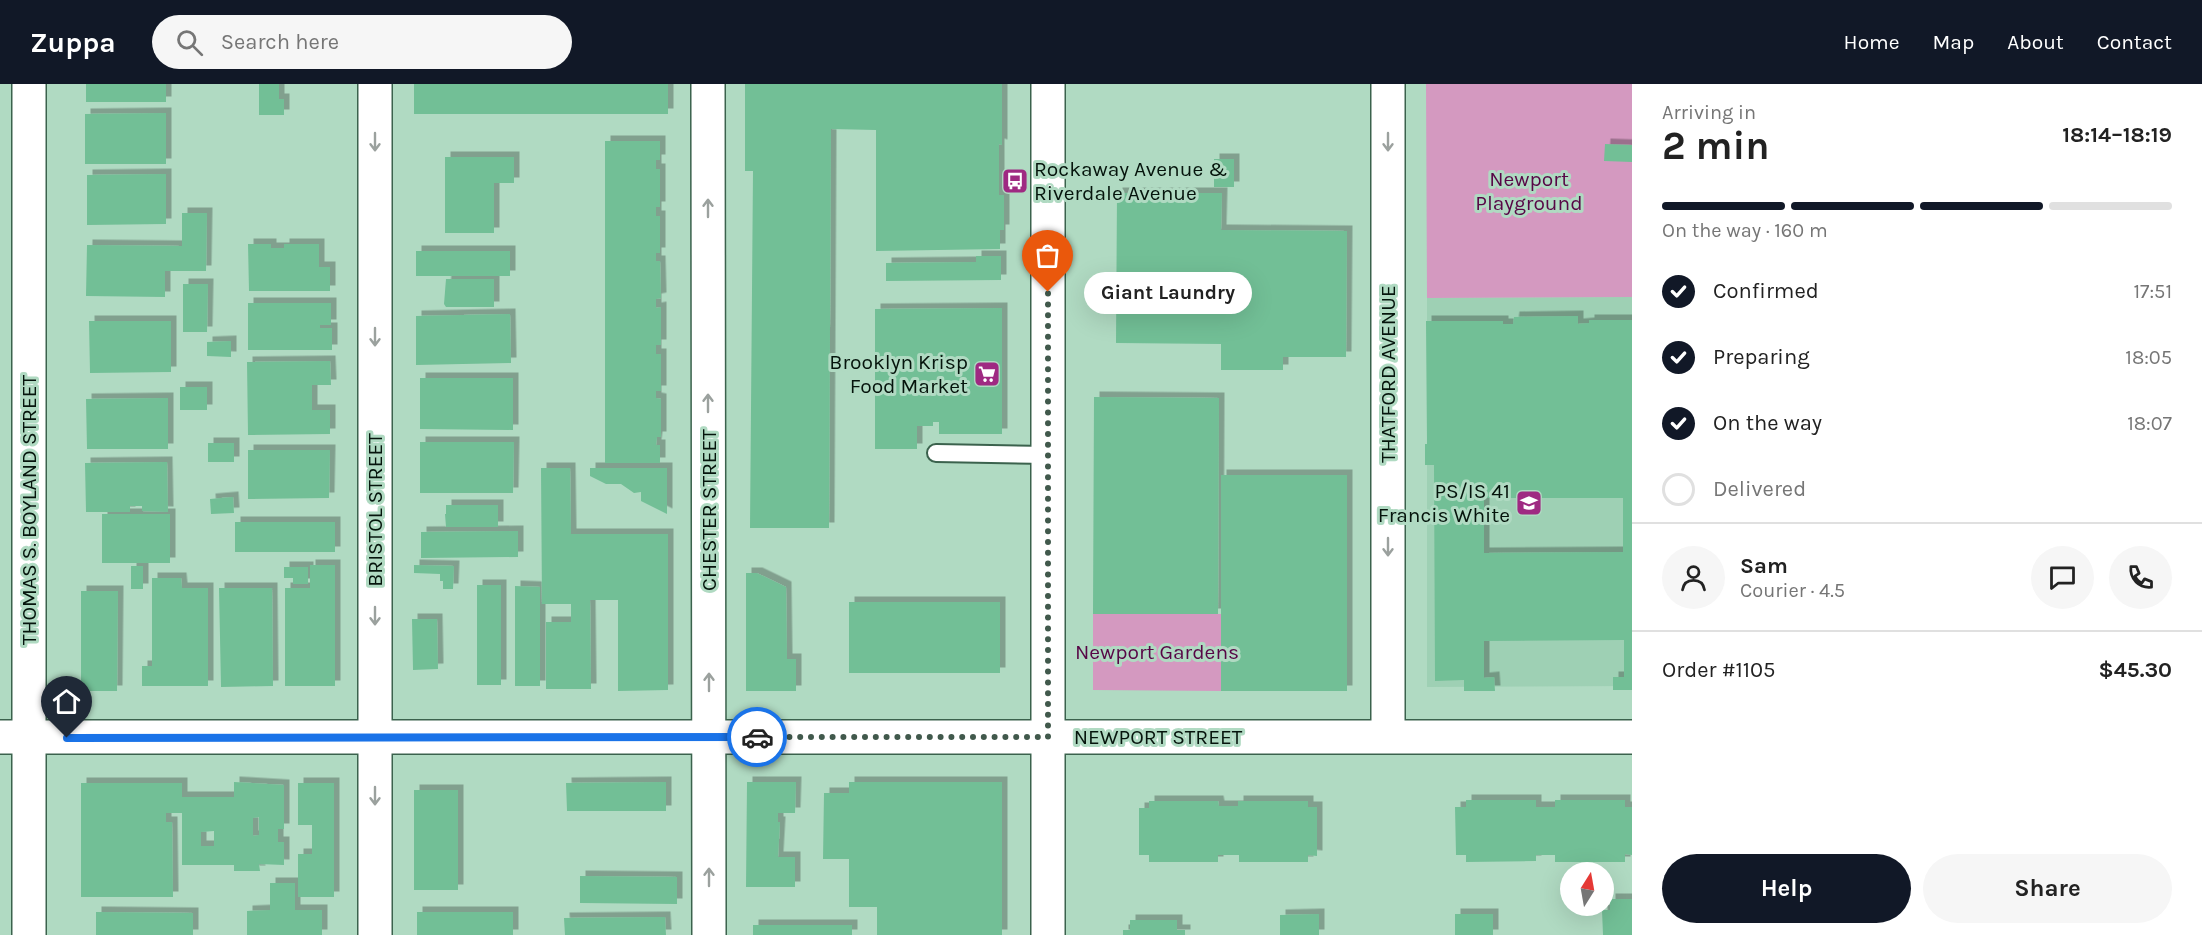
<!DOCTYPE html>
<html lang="en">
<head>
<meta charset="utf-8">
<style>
  body { margin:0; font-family:Karla,sans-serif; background:#f6f6f6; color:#222; height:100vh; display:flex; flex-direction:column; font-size:22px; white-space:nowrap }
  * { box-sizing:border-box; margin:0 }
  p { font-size:20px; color:#767676 }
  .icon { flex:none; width:33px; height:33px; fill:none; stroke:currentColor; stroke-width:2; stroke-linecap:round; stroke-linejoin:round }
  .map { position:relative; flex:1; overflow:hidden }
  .drawer { display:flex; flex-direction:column; background:#fff; width:570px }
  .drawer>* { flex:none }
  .needle { width:39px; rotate:11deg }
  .fabs { position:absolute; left:1560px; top:778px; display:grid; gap:12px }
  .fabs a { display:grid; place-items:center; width:54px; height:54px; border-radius:50%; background:#fff; box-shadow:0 6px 24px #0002; font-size:30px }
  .pin { position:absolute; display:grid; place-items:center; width:51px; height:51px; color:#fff; margin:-62px -26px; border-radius:50% 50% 50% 0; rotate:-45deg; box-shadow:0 0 6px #0007 }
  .pin .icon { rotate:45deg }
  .courier { position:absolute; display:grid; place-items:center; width:60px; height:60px; margin:-30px; border:4px solid #1a73e8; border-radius:50%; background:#fff; color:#222; box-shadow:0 2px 8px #0007 }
  .bubble { position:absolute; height:42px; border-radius:21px; background:#fff; box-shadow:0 6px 24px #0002; font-size:20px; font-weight:700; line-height:42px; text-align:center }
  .headline em { font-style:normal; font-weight:700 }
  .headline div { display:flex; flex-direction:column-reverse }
  .headline { display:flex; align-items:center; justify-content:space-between; height:102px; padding:0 30px }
  h1 { font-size:39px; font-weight:700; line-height:45px }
  .bar { display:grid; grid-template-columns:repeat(4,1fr); gap:9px 6px; align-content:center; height:72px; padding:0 30px }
  .bar i { height:8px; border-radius:4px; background:#e0e0e0 }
  .bar .selected { background:#111827 }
  .bar p { grid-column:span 4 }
  .line { display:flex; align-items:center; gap:15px; padding:0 30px; border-top:2px solid #e0e0e0 }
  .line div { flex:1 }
  .round { display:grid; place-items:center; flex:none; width:63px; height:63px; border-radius:32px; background:#f6f6f6 }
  ol { padding:0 30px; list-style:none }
  li { display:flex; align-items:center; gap:18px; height:66px }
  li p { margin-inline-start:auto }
  li .icon { padding:6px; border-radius:50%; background:#111827; color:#fff; stroke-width:4 }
  li:last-child { color:#767676 }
  li i { width:33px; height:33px; border:3px solid #e0e0e0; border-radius:50% }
  .cta { display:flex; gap:12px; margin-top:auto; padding:12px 30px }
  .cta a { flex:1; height:69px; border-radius:36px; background:#111827; color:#fff; font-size:24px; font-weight:700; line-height:69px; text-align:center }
  .cta a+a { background:#f6f6f6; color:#222 }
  header { display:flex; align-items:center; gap:36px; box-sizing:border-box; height:84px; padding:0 30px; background:#111827; color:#fff }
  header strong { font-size:28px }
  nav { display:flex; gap:33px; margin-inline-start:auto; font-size:21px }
  .search { width:420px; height:54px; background:#f6f6f6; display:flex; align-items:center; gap:15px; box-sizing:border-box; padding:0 21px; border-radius:33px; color:#767676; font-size:22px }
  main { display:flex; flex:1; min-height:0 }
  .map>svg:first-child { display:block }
</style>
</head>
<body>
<header>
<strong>Zuppa</strong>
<div class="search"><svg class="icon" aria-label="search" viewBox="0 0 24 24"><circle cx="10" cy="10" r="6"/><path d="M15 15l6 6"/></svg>Search here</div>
<nav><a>Home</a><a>Map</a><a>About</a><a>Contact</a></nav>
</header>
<main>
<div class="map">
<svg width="1632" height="851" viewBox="0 0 1632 851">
  <defs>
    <filter id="shadow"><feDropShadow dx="5.5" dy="-5.5" stdDeviation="0" flood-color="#0004"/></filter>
  </defs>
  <rect width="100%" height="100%" fill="#b0dac2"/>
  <!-- built -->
  <path fill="#9ed0b4" d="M1632,213v389l-205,1v-389z"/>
  <!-- green -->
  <path fill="#d499c0" d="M1426,0h206v213l-205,1z
    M1093,530h128v77l-128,-1z"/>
  <!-- building -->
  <path fill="#72bf96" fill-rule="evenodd" filter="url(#shadow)" d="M86,0h80v18h-80z
    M259,0h20v15h5v16h-25z
    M414,0h254v30h-254z
    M745,0h257v61l-3,-1v51h5v35h-4v19l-124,2v-121l-45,-1 -2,399h-79l3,-357h-8z
    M166,29v51h-81v-50z
    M605,57h55v19h-4v9h4v38h-4v9h4v37h-4v8h4l1,37 -5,1v9l5,-1v38h-5v9h5v37h-5v7l5,1v38h-4l-1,8h4v18h-55z
    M1605,60l27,1v17l-28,-1z
    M445,73h69v26h-20v50h-49z
    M1214,75h20v28h-20z
    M166,90v50l-79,1v-50z
    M1117,109h105l-1,37 126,1 -1,126h-63v13h-62v-26l-105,-1z
    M182,129h25l-1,58h-41v26l-79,-1 1,-51 95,1z
    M248,160h23v4h13v-4h35v23h11v24h-81z
    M416,167h94v25h-94z
    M976,172h25v24l-115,1v-18l90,-1z
    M446,195h48v28h-48l-2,-3z
    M183,200h25l-1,48h-24z
    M248,219h83v22h-11v3h12v22h-84z
    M1002,224v126h-63v-12h-6v4h-16v23h-42v-140z
    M510,230l1,49 -95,2v-49z
    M1578,232v8l11,-1v-3h43v370h-19v-13h11v-37l-140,1v37l10,-1 1,14h-31v-11l-29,1 -1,-216h-9v-21h2l-1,-123h77v3h10l1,-7zM1484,414h139v54l-139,1z
    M89,237h82v51l-81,1z
    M231,257v16l-24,-1v-14z
    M330,277l1,24h-19v25h18v24l-82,1 -1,-73z
    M420,294h93v52l-93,-1z
    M180,303h27v23h-27z
    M1094,313l125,1 -1,216h-125z
    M168,314v51h-81l-1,-50z
    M420,358h94l-1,51h-93z
    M208,359h26v19h-26z
    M248,366h82l-1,48 -81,1z
    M167,378l1,50 -26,-1v-5h-12v6h-44l-1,-49z
    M541,384h29l1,66h97v156l-50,1v-91h-28l1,89h-45v-67h25v-18h-29z
    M590,384h77v46l-26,-13v-9l-7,1 -13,-9h-15l-16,-8z
    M1221,391h126v216h-126z
    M233,413l1,16 -23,1 -1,-15z
    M446,421h52v22h-52l-1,-13h1z
    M102,430h68v49h-68z
    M235,438h100v30h-100z
    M518,447v26l-97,1v-26z
    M310,481h25v121h-50v-98h25z
    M414,481l40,1 -1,23h-10v-8h-3v-7l-26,-1z
    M131,482h12v23h-12z
    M284,483h24v17h-15v-6h-9z
    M746,489h11l29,14 1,72h9v32h-50z
    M152,494h29l1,10h26v98h-66v-20h10z
    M477,501h24v100h-24z
    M515,502l25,1v99h-25z
    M219,504h53l1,98 -52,1z
    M81,507h37l-1,100h-36z
    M849,518h151v71h-151z
    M412,535h25l1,50 -25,1z
    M234,698l50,3v44h-6v13h6v23l-25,-1 1,7h-26v-6h-52v-52h-16v9h6l1,75h-92v-114h101v14h52zM259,733v18l-6,1v-18zM214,747v15h-13v-14z
    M666,698v29h-99l-1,-28z
    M747,698h49l-1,31h-17v9h2l-2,35h17v30h-49z
    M849,698h153v153h-125v-28h-28v-48h-26l1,-66h25z
    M298,699h36v114h-36v-43h14v-29h-14z
    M414,706h44v100h-44z
    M1466,716h70v7h19v-7h70v7h7v48l-7,-1v8h-70v-7h-19v6l-70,1v-7h-10l-1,-48h11z
    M1149,717h69l1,5h19v-5h70v6h9v49l-9,-1v7h-69v-7h-21v7h-69v-7h-10v-47h10z
    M580,792l97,1v27l-97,-1z
    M270,799h25v27h27v25h-75v-24l23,-1z
    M1610,815h22v36h-29l-1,-25h8z
    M96,828l97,1v22h-97z
    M417,828h96v23h-96z
    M1319,830v21h-39v-20z
    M1455,830h38v21h-38z
    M665,833l1,18h-101l-1,-17z
    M1130,836h47v10h8v5h-62v-5h7z
    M753,841h99v10h-99z"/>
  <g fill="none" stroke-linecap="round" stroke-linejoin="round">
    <defs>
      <path id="service" d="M936,369l112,2"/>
      <path id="minor" d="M29,0v851
        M708,0l1,851
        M1388,0v652
        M0,653h1632
        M375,851v-851"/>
      <path id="tertiary" d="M1048,0v851"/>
    </defs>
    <!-- service casing -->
    <use href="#service" stroke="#3b624d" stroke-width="20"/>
    <!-- minor casing -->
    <use href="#minor" stroke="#3b624d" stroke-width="36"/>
    <!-- tertiary casing -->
    <use href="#tertiary" stroke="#3b624d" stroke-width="36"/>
    <!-- service -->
    <use href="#service" stroke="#fff" stroke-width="16"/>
    <!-- minor -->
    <use href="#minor" stroke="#fff" stroke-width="33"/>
    <!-- tertiary -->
    <use href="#tertiary" stroke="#fff" stroke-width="33"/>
  </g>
  <!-- one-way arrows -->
  <defs><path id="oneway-shaft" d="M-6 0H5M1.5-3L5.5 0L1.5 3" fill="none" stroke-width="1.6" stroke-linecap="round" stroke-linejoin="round" transform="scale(1.5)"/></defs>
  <g stroke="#9ba19e">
    <use href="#oneway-shaft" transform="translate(375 58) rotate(90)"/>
    <use href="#oneway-shaft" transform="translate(1388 58) rotate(90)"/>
    <use href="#oneway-shaft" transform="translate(708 124) rotate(-90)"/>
    <use href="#oneway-shaft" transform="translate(375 253) rotate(90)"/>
    <use href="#oneway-shaft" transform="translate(708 319) rotate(-90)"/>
    <use href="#oneway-shaft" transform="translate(1388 463) rotate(90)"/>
    <use href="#oneway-shaft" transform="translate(375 532) rotate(90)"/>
    <use href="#oneway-shaft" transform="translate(709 598) rotate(-90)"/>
    <use href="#oneway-shaft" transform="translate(375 712) rotate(90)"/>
    <use href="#oneway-shaft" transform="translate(709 793) rotate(-90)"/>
  </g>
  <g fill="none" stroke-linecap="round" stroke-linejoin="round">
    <!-- done -->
    <path stroke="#41594c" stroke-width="6" stroke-dasharray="0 10.8" d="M757,653h291v-445"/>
    <!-- route -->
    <path stroke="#1a73e8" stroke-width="8" d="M67,654l690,-1"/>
  </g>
  <!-- icons -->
  <defs>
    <symbol id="bus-square" viewBox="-11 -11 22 22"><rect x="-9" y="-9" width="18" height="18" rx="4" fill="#9f2982" stroke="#b0dac2"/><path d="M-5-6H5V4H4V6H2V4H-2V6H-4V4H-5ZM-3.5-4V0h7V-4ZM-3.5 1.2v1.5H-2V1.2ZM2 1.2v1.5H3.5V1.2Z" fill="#fff"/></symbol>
    <symbol id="supermarket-square" viewBox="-11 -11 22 22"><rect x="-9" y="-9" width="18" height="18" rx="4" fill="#9f2982" stroke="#b0dac2"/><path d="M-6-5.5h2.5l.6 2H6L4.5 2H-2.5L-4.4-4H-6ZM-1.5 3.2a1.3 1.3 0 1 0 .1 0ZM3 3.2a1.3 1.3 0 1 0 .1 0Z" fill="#fff"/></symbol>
    <symbol id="school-square" viewBox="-11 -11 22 22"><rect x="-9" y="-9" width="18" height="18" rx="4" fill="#9f2982" stroke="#b0dac2"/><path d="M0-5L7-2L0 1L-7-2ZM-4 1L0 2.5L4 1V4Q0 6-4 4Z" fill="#fff"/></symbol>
  </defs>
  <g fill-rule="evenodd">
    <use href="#bus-square" x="1000" y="82" width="30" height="30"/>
    <use href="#supermarket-square" x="972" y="275" width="30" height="30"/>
    <use href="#school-square" x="1514" y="404" width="30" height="30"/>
  </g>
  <g text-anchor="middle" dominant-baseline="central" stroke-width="6" stroke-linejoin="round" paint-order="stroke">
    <!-- poi labels -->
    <g font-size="21" fill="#05140c" stroke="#b0dac2" text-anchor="end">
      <text x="1034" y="85" text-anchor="start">Rockaway Avenue &amp;<tspan x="1034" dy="24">Riverdale Avenue</tspan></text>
      <text x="968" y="278">Brooklyn Krisp<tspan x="968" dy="24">Food Market</tspan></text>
      <text x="1510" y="407">PS/IS 41<tspan x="1510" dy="24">Francis White</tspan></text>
    </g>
    <!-- park labels -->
    <g font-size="21" fill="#570646" stroke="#b0dac2">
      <text x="1529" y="95">Newport<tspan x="1529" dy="24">Playground</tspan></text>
      <text x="1157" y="568">Newport Gardens</text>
    </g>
    <!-- street labels -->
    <g font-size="21" fill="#05140c" stroke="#b0dac2">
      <text transform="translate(1388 290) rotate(-90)">THATFORD AVENUE</text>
      <text transform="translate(29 426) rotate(-90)">THOMAS S. BOYLAND STREET</text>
      <text transform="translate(375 426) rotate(-90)">BRISTOL STREET</text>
      <text transform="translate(709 426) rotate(-90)">CHESTER STREET</text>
      <text x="1158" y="653">NEWPORT STREET</text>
    </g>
  </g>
</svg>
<div class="fabs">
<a><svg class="needle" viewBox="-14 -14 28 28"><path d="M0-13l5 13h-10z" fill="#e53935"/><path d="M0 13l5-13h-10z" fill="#767676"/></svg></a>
</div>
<div class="pin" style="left:1048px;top:208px;background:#ea580c"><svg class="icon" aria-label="bag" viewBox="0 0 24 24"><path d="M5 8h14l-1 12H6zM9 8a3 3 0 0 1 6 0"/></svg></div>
<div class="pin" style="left:67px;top:654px;background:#1f2937"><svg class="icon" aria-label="home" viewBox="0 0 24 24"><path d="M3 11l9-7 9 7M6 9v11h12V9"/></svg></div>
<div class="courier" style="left:757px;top:653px"><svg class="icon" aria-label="car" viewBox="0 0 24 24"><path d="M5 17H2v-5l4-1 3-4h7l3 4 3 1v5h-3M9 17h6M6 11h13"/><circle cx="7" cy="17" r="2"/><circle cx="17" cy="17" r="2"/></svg></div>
<div class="bubble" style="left:1084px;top:188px;width:168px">Giant Laundry</div>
</div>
<section class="drawer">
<div class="headline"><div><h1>2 min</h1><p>Arriving in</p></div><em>18:14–18:19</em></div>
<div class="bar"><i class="selected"></i><i class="selected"></i><i class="selected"></i><i></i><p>On the way · 160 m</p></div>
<ol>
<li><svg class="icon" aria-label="check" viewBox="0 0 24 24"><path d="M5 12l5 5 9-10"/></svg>Confirmed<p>17:51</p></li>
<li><svg class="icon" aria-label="check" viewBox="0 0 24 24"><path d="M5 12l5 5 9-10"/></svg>Preparing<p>18:05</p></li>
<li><svg class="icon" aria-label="check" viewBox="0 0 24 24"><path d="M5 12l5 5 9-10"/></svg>On the way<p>18:07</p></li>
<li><i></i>Delivered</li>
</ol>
<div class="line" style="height:108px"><a class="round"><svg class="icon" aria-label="person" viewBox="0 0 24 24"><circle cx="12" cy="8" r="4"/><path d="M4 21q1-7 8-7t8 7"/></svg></a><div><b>Sam</b><p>Courier · 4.5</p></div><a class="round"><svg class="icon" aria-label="chat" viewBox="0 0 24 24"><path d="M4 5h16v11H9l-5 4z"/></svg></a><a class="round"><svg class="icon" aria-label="phone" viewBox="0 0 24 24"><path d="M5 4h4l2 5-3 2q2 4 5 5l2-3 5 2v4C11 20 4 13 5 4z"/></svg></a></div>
<div class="line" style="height:78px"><div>Order #1105</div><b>$45.30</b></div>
<div class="cta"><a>Help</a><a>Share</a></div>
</section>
</main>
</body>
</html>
